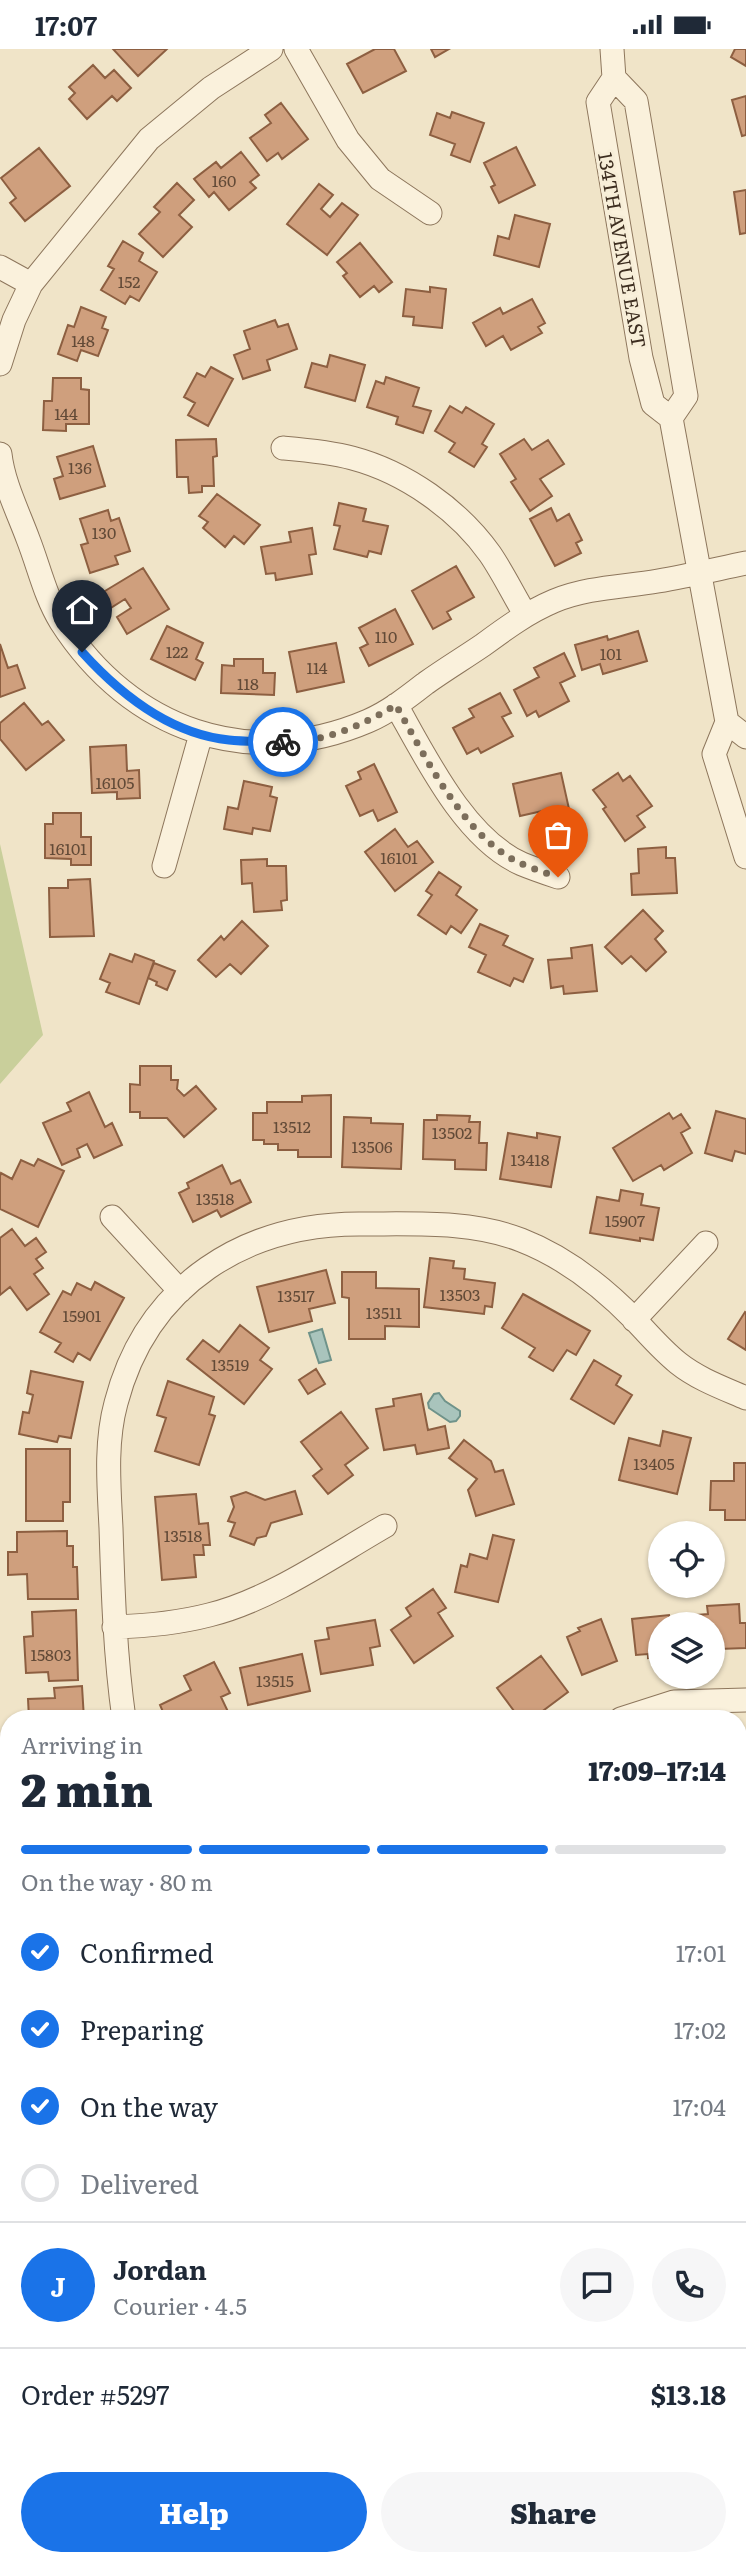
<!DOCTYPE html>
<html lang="en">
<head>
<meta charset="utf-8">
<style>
  body { margin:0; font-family:Literata,serif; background:#f6f6f7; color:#1f2937; height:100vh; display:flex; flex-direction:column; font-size:26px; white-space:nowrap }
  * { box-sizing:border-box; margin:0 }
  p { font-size:23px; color:#747a83 }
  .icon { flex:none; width:38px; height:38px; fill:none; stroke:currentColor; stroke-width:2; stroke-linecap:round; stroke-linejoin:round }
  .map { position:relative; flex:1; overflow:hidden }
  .sheet { position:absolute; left:0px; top:1661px; width:747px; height:856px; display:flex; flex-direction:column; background:#fff; border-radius:28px 28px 0 0; box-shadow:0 2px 5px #0004 }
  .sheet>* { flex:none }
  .buttons { position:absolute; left:648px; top:1472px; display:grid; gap:14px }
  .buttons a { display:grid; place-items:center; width:77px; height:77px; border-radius:50%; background:#fff; box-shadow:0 2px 5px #0004; font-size:35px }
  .pin { position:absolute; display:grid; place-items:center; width:60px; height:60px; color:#fff; margin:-72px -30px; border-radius:50% 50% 50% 0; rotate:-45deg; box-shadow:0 0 7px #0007 }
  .pin .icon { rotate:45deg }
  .courier { position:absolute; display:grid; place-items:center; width:70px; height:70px; margin:-35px; border:5px solid #1a73e8; border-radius:50%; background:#fff; color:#222; box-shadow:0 2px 9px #0007 }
  .headline em { font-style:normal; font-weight:800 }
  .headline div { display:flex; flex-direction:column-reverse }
  .headline { display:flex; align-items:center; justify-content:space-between; height:119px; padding:0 21px }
  h1 { font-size:46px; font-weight:800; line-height:52px }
  .bar { display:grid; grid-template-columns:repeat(4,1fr); gap:10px 7px; align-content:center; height:84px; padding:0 21px }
  .bar i { height:9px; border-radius:5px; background:#e0e1e3 }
  .bar .on { background:#1a73e8 }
  .bar p { grid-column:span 4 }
  .line { display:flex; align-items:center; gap:18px; padding:0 21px; border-top:2px solid #e0e1e3 }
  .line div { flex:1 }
  .round { display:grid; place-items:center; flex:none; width:74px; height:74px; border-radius:37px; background:#f6f6f7 }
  ol { padding:0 21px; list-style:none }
  li { display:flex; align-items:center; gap:21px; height:77px }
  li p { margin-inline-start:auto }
  li .icon { padding:7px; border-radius:50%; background:#1a73e8; color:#fff; stroke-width:4 }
  li:last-child { color:#747a83 }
  li i { width:38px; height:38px; border:4px solid #e0e1e3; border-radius:50% }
  .button { display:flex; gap:14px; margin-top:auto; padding:14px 21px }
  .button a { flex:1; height:80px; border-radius:42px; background:#1a73e8; color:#fff; font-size:28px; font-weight:800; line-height:80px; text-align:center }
  .button a+a { background:#f6f6f7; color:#1f2937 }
  .status { display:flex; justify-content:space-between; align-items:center; height:49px; padding:0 35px; background:#fff; direction:ltr }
  .status svg { height:19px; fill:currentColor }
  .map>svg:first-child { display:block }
</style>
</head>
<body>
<div class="status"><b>17:07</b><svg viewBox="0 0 49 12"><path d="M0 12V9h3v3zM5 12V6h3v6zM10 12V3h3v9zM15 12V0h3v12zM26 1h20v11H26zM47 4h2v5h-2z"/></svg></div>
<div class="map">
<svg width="746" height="2516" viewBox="0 0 746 2516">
  <rect width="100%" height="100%" fill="#f0e4c8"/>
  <!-- green -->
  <path fill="#c9cf9b" d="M0,795l43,191 -43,49z
    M0,2019l7,53h2v436h239l-2,8h-246z"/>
  <!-- water -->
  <path fill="#a9c4bc" stroke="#6f938a" stroke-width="2" d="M322,1280l9,31 -12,3 -10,-30z
    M439,1344l6,8 15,10v5l-4,5 -6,1 -21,-14 -1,-5 6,-9z"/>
  <!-- building -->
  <path fill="#cf9f7d" stroke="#8d5f41" stroke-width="2" d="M113,0h54l-29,27z
    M375,0h19l12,22 -43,22 -16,-29z
    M431,0h18l-14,8z
    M735,0h11v17l-15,-9z
    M93,16l12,13 9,-8 17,18 -14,13 -5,-5 -25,23 -18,-20 6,-6 -6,-6z
    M746,47v39l-4,1 -10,-36z
    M281,54l27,36 -26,20 -4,-6 -11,8 -17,-23 21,-15 -6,-8z
    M452,63l32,11 -14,39 -19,-7 4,-11 -25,-9 7,-22 13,5z
    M516,98l19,38 -36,18 -8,-16 4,-2 -11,-22z
    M39,99l31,38 -45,35 -15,-18 6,-5 -15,-20z
    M241,103l18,23 -9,7 6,6 -27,22 -15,-18 -5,5 -15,-18 22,-17 5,6z
    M177,134l17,17 -15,15 13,12 -29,30 -24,-23 21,-22 -6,-5z
    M319,135l14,11 -12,14 9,8 12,-14 16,12 -31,40 -40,-31z
    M746,141v43l-6,1 -6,-42z
    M515,166l35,9 -11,43 -45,-12 4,-19 11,3z
    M123,192l20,12 -4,8 18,11 -18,29 -9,-5 -5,8 -24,-14 13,-21 -6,-3z
    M360,194l32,39 -13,10 -5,-6 -14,11 -17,-21 4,-3 -10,-11z
    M430,238l16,2 -4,39 -29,-3 1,-8 -11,-1 3,-27 24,3z
    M532,250l13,24 -7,4 4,6 -31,17 -8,-14 -17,10 -13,-23 27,-15 3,6z
    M81,258l25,10 -4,11 6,2 -10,26 -17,-6 -4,11 -19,-7 10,-29 6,2z
    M275,271l3,7 10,-3 9,25 -30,11 3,10 -27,9 -9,-24 16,-6 -6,-18z
    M330,306l35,10 -10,36 -50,-14 7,-24 15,4z
    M211,318l22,12 -25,47 -20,-11 7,-12 -11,-6 13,-24 8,4z
    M386,328l33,11 -6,18 18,5 -8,22 -27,-9 2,-7 -31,-10 9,-26 8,3z
    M53,329h28v11l8,1v34h-23v7l-23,-1 1,-29h8z
    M450,357l12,7 4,-6 28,17 -12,20 5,3 -13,20 -25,-15 6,-9 -20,-12z
    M216,390l1,17 -4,1 1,29h-12v6l-13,1 -1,-16h-11l-1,-37z
    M524,390l8,11 16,-10 16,24 -24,15 12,17 -22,15 -19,-29 5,-3 -16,-25z
    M93,397l12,40 -45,13 -6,-20 9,-3 -6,-19z
    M217,445l43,31 -16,19 -10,-8 -9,11 -22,-19 5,-6 -9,-6z
    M339,454l27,6 -3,12 25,5 -7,28 -12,-3 -2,6 -33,-8 6,-23 -6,-1z
    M551,459l6,13 12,-7 13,26 -6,3 5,10 -26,13 -25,-47z
    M108,461l3,11 8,-3 11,33 -15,5 3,8 -28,9 -9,-28 7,-2 -8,-24z
    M312,479l4,26 -7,1 3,19 -36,6 -1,-7 -9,1 -5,-27 30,-5 -2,-10z
    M456,517l18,31 -27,15 4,7 -18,10 -21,-38z
    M143,519l26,41 -42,25 -10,-17 14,-9 -6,-9 -16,10 -9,-15z
    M395,560l18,35 -44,22 -9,-18 8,-4 -9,-16z
    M167,577l36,17 -7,16 7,4 -8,17 -44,-21z
    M638,582l9,30 -44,13 -3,-10 -18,6 -7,-25 32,-9 1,4z
    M336,594l8,39 -47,10 -8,-40z
    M0,595l8,24 9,-3 8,23 -25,9z
    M564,604l11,23 -15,7 9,18 -30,16 -3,-6 -9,5 -13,-26 25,-13 -5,-9z
    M234,610h29v14h12l-1,22 -53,-2 1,-28 12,1z
    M500,644l11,20 -9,4 11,19 -32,17 -3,-5 -11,6 -14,-26 21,-11 -5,-8z
    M24,654l18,22 6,-4 16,19 -38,30 -26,-31v-16z
    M126,696l1,26 12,-1 1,28 -23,1v-7l-25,1 -2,-46z
    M374,715l23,48 -19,9 -5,-11 -13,6 -14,-30 15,-7 -3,-7z
    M561,724l8,36 -18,4v-4l-31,7 -7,-32z
    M618,724l5,8 7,-5 22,30 -15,10 8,11 -20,14 -22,-32 3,-2 -13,-17z
    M244,732l28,6 -2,9 7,2 -7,33 -17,-3 -1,6 -28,-5 4,-22 10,2z
    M53,764h28v24h10v28h-20v-6l-26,-1v-34h8z
    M395,780l13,18 9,-6 16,21 -38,29 -30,-39z
    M666,798v11h9l2,35 -45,2 -1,-21 8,-1 -1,-24z
    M267,810v7h19l1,34 -6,1 1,9 -28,2 -2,-29 -10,1 -1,-24z
    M439,823l22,15 -5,8 21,15 -16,23 -10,-7 -5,8 -28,-19 14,-20 -6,-4z
    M90,830l4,57 -44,1 -1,-49h19v-8z
    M643,861l20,21 -8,8 11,13 -20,19 -15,-15 -9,8 -17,-17z
    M242,872l26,25 -27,28 -11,-10 -14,13 -18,-17 23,-24 3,4z
    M480,875l28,12 -5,9 30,14 -10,23 -9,-4 -4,8 -32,-14 8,-17 -17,-8z
    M592,896l5,46 -33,3 -1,-8 -12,2 -3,-28 24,-2 -1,-10z
    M110,905l22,8 3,-8 19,7 -15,43 -33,-12 4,-9 -10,-4z
    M154,914l21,8 -8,19 -11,-5 1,-3 -9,-4z
    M140,1017h31v14h7l-1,9 7,7 12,-10 20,23 -32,28 -17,-19h-27v-6h-10v-28l10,1z
    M89,1043l16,35 7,-4 10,22 -28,13 -7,-14 -10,5 3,8 -18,8 -19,-42 28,-12 -4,-8z
    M331,1046v62h-33v-7h-20v-6h-14v-4h-11v-27h14v-11h35v-6z
    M716,1062l30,8v35l-11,-3 -3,10 -27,-8z
    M669,1064l4,6 8,-5 9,14 -9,5 11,20 -28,17 -3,-5 -28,16 -20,-33z
    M437,1066l33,1 -1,6h11l-1,21h8l-1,27 -31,-1v-9l-32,-1 1,-39h13z
    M344,1068l27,1v5l32,1 -2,45 -59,-2z
    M508,1084l29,5v-5l23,4 -9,50 -51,-8z
    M38,1110l26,12 -26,56 -38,-18v-33l1,-3 11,6 9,-19 13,6z
    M222,1116l9,19 9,-4 11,22 -30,15 -4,-7 -24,12 -14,-29 10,-5 -2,-5z
    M621,1141l22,4 -2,11 18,3 -6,32 -13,-2v3l-50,-8 7,-36 22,4z
    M12,1180l13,17 11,-8 10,14 -10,7 7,9 -9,6 15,20 -22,16 -17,-23 -10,8v-57z
    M430,1209l24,3 -1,7 12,1 -1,10 31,4 -3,24 -7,-1 -1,8 -60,-7z
    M326,1221l9,33 -26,6 3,12 -43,11 -12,-45z
    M342,1223h34v16l43,1v38l-34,-1v13h-36v-41l-7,-1z
    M95,1233l29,16 -34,62 -12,-7 -5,9 -18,-10 6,-9 -21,-11 23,-41 8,4 6,-12 14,7z
    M523,1245l67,37 -14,24 -9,-5 -14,21 -24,-14 6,-9 -33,-20z
    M745,1263l1,1v37l-18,-11z
    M240,1276l29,23 -9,12 12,9 -28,35 -57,-45 16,-19 16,12z
    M594,1311l27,16 -5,9 16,10 -18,29 -43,-25z
    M316,1320l9,15 -17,10 -9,-14z
    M31,1322l52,11 -12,56 -12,-2 -2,6 -38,-8 4,-22 6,1 4,-18 -6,-2z
    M168,1332l46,16 -5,17 6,2 -16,49 -44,-14 11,-33 -9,-3z
    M421,1345l7,36 17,-4 4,22 -32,6 -2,-9 -31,5 -8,-41 18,-3 -1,-7z
    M341,1363l27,36 -23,17 8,10 -25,19 -15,-18 9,-7 -21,-27z
    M663,1382l28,7 -14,56 -58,-14 10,-42 31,8z
    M464,1391l27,21 4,11 8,-2 11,34 -38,12 -8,-26 9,-11 -28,-21z
    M26,1400h44v53h-7v19h-37z
    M734,1414h12v57h-21v-10h-15l1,-29h23z
    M295,1442l7,23 -31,9 -5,13 -9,2 -3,7 -24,-9 5,-13 -7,-2 6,-14 -3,-10 15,-5 19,8z
    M196,1445l3,30 9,-1 2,22h-7l1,10h-10l2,22 -34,3 -7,-83z
    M67,1482v15h6v21h4l1,32h-50l-1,-25 -19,1v-23h9v-20z
    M493,1486l21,5 -16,62 -43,-10 6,-27 6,2 3,-13 17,5z
    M433,1540l13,19 -8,5 15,23 -39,27 -23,-33 20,-14 -5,-8z
    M739,1555l1,19h6v25l-27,1 -1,-4h-6v-21h-15v-9l11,-1 -1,-8z
    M76,1561l2,70 -29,1 -1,-9 -22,1 -2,-36 9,-1 -1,-24z
    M669,1566l1,9h-10v32l-12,2v-4l-12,1 -4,-36z
    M601,1570l16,42 -35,14 -15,-38 13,-6 -2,-3z
    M375,1571l5,26 -10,2 3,17 -52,9 -6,-33 14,-2 -2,-11z
    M302,1605l8,37 -62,14 -8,-37z
    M541,1607l27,36 -36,27h-12l-23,-31z
    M214,1613l16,31 -9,4 10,21 -65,1 -6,-14 31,-15 -7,-14z
    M82,1637l2,33h-55l-1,-20 27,-1 -1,-10z
    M746,1702v32l-8,2v-32z
    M741,1847l5,12v57l-8,-17v-51z
    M738,2055h8v48h-8z
    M738,2304h8v27h-8z
    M738,2385h8v25h-8z
    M276,2508h12l25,8h-40z
    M433,2508h42v4l-43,-2z
    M707,2508v8h-40v-7z"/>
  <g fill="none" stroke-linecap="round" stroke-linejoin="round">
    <defs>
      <path id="minor" d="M296,0l52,91 32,39 50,34
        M612,0l2,29 -16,24 43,256 12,46 18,14 56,304 -13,32 32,103
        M614,29l22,23 50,295 -15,22
        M0,218l31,17
        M0,315l14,-44 17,-36 118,-145 62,-51 60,-39
        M283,399c23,2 47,4 69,10 53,14 106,51 138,96 13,19 23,40 35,60
        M0,405c3,28 18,58 28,85 11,28 17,57 33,83 69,108 188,150 307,99 21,-9 40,-24 58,-38 18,-13 38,-25 57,-38 23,-17 45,-33 71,-44 34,-14 69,-14 104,-20 29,-5 59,-12 88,-18
        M396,656c30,53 69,134 126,159 12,5 24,9 36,13
        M727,673l19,15
        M164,817l37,-132
        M112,1168l68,74
        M634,1271l72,-77
        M114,1578c32,-1 64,-4 95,-12 61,-15 122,-58 176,-89
        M124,1670c-9,-64 -11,-127 -13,-191 -2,-41 -6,-85 5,-125 31,-119 130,-181 249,-179 52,0 107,-3 156,16 44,17 82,47 115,81 14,15 26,29 42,42 20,16 45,25 68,35
        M621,1670l53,-17 72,-2
        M738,1994l8,-2
        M363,2516l2,-8
        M614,2516v-8"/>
    </defs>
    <!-- minor casing -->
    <use href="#minor" stroke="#8d765c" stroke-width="25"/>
    <!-- minor -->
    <use href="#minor" stroke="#faf1dc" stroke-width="23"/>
  </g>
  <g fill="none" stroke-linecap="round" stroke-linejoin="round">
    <!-- done -->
    <path stroke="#7c6e5b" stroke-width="7" stroke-dasharray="0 12.6" d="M283,693c40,1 80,-17 113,-37 30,53 69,134 126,159 12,5 24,9 36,13"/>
    <!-- route -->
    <path stroke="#1a73e8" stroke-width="9" d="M82,603c38,42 88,82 147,88 18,2 36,1 54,2"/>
  </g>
  <g text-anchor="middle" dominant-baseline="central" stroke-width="6" stroke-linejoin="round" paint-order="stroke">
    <!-- number labels -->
    <g font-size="16" fill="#624a37">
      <text x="224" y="131">160</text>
      <text x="129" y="232">152</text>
      <text x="83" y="291">148</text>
      <text x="66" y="364">144</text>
      <text x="80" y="418">136</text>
      <text x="104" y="483">130</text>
      <text x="386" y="587">110</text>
      <text x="177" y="602">122</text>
      <text x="611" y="604">101</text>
      <text x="317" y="618">114</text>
      <text x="248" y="634">118</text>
      <text x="115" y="733">16105</text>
      <text x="68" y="799">16101</text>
      <text x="399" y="808">16101</text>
      <text x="292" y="1077">13512</text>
      <text x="452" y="1083">13502</text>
      <text x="372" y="1097">13506</text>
      <text x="530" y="1110">13418</text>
      <text x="215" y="1149">13518</text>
      <text x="625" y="1171">15907</text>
      <text x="460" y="1245">13503</text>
      <text x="296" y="1246">13517</text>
      <text x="384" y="1263">13511</text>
      <text x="82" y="1266">15901</text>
      <text x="230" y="1315">13519</text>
      <text x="654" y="1414">13405</text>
      <text x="183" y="1486">13518</text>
      <text x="51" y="1605">15803</text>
      <text x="275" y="1631">13515</text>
    </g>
    <!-- street labels -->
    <g font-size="19" fill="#3d2e20" stroke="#f7eed8">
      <text transform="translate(623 201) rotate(80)">134TH AVENUE EAST</text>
    </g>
  </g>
</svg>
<div class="buttons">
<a><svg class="icon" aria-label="locate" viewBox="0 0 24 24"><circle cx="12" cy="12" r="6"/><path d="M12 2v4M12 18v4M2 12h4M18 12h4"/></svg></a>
<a><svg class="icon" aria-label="layers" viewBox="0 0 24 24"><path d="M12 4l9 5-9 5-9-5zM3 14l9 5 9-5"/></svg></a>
</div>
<div class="pin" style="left:558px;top:828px;background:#ea580c"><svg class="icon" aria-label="bag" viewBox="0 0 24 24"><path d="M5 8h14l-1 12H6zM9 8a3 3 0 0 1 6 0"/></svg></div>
<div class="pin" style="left:82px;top:603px;background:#1f2937"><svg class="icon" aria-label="home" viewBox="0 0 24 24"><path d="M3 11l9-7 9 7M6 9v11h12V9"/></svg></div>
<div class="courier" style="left:283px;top:693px"><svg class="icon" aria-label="bike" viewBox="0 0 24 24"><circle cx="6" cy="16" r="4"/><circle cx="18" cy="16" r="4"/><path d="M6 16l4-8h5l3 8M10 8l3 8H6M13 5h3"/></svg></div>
<section class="sheet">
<div class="headline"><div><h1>2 min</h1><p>Arriving in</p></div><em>17:09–17:14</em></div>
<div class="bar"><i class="on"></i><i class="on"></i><i class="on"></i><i></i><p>On the way · 80 m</p></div>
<ol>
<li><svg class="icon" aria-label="check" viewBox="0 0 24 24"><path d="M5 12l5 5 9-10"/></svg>Confirmed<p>17:01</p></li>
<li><svg class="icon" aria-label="check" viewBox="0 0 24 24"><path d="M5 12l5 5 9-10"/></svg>Preparing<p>17:02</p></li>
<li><svg class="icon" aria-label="check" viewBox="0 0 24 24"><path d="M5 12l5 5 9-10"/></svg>On the way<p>17:04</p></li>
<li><i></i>Delivered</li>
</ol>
<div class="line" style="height:126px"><b class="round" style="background:#1a73e8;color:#fff">J</b><div><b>Jordan</b><p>Courier · 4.5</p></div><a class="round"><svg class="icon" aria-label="chat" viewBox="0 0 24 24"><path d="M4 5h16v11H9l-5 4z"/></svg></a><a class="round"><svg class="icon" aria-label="phone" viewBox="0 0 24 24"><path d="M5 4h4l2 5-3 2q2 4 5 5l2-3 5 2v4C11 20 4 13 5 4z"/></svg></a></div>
<div class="line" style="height:91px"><div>Order #5297</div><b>$13.18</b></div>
<div class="button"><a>Help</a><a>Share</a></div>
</section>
</div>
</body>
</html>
